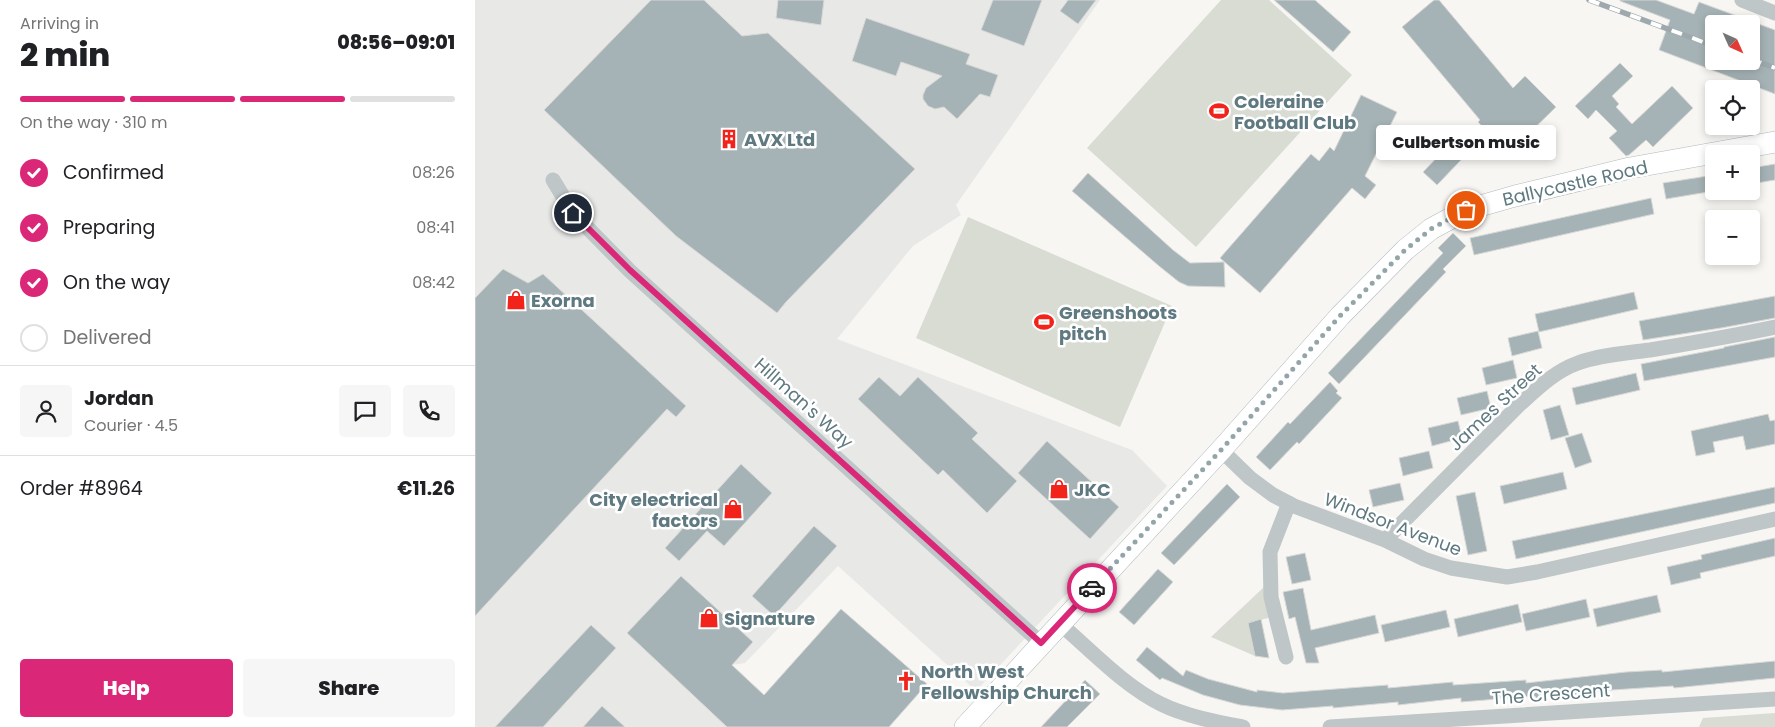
<!DOCTYPE html>
<html lang="en">
<head>
<meta charset="utf-8">
<style>
  body { margin:0; font-family:Poppins,sans-serif; background:#f6f6f6; color:#202124; height:100vh; display:flex; flex-direction:column; font-size:19px; white-space:nowrap }
  * { box-sizing:border-box; margin:0 }
  p { font-size:16px; color:#757577 }
  .icon { flex:none; width:28px; height:28px; fill:none; stroke:currentColor; stroke-width:2; stroke-linecap:round; stroke-linejoin:round }
  .map { position:relative; flex:1; overflow:hidden }
  .side { display:flex; flex-direction:column; background:#fff; width:475px }
  .side>* { flex:none }
  .needle { width:32px; rotate:135deg }
  .controls { position:absolute; left:1230px; top:15px; display:grid; gap:10px }
  .controls a { display:grid; place-items:center; width:55px; height:55px; border-radius:5px; background:#fff; box-shadow:0 2px 8px #0003; font-size:25px }
  .pin { position:absolute; display:grid; place-items:center; width:42px; height:42px; color:#fff; margin:-21px; border:2px solid #fff; border-radius:50%; box-shadow:0 1px 5px #0007 }
  .courier { position:absolute; display:grid; place-items:center; width:50px; height:50px; margin:-25px; border:4px solid #db2777; border-radius:50%; background:#fff; color:#222; box-shadow:0 1px 6px #0007 }
  .bubble { position:absolute; height:35px; border-radius:5px; background:#fff; box-shadow:0 2px 8px #0003; font-size:16px; font-weight:800; line-height:35px; text-align:center }
  .head em { font-style:normal; font-weight:800 }
  .head div { display:flex; flex-direction:column-reverse }
  .head { display:flex; align-items:center; justify-content:space-between; height:85px; padding:0 20px }
  h1 { font-size:32px; font-weight:800; line-height:38px }
  .bar { display:grid; grid-template-columns:repeat(4,1fr); gap:8px 5px; align-content:center; height:60px; padding:0 20px }
  .bar i { height:6px; border-radius:4px; background:#e0e0e0 }
  .bar .active { background:#db2777 }
  .bar p { grid-column:span 4 }
  .line { display:flex; align-items:center; gap:12px; padding:0 20px; border-top:1px solid #e0e0e0 }
  .line div { flex:1 }
  .round { display:grid; place-items:center; flex:none; width:52px; height:52px; border-radius:5px; background:#f6f6f6 }
  ol { padding:0 20px; list-style:none }
  li { display:flex; align-items:center; gap:15px; height:55px }
  li p { margin-inline-start:auto }
  li .icon { padding:5px; border-radius:50%; background:#db2777; color:#fff; stroke-width:4 }
  li:last-child { color:#757577 }
  li i { width:28px; height:28px; border:2px solid #e0e0e0; border-radius:50% }
  .primary-button { display:flex; gap:10px; margin-top:auto; padding:10px 20px }
  .primary-button a { flex:1; height:58px; border-radius:5px; background:#db2777; color:#fff; font-size:20px; font-weight:800; line-height:58px; text-align:center }
  .primary-button a+a { background:#f6f6f6; color:#202124 }
  main { display:flex; flex:1; min-height:0 }
  .map>svg:first-child { display:block }
</style>
</head>
<body>
<main>
<section class="side">
<div class="head"><div><h1>2 min</h1><p>Arriving in</p></div><em>08:56–09:01</em></div>
<div class="bar"><i class="active"></i><i class="active"></i><i class="active"></i><i></i><p>On the way · 310 m</p></div>
<ol>
<li><svg class="icon" aria-label="check" viewBox="0 0 24 24"><path d="M5 12l5 5 9-10"/></svg>Confirmed<p>08:26</p></li>
<li><svg class="icon" aria-label="check" viewBox="0 0 24 24"><path d="M5 12l5 5 9-10"/></svg>Preparing<p>08:41</p></li>
<li><svg class="icon" aria-label="check" viewBox="0 0 24 24"><path d="M5 12l5 5 9-10"/></svg>On the way<p>08:42</p></li>
<li><i></i>Delivered</li>
</ol>
<div class="line" style="height:90px"><a class="round"><svg class="icon" aria-label="person" viewBox="0 0 24 24"><circle cx="12" cy="8" r="4"/><path d="M4 21q1-7 8-7t8 7"/></svg></a><div><b>Jordan</b><p>Courier · 4.5</p></div><a class="round"><svg class="icon" aria-label="chat" viewBox="0 0 24 24"><path d="M4 5h16v11H9l-5 4z"/></svg></a><a class="round"><svg class="icon" aria-label="phone" viewBox="0 0 24 24"><path d="M5 4h4l2 5-3 2q2 4 5 5l2-3 5 2v4C11 20 4 13 5 4z"/></svg></a></div>
<div class="line" style="height:65px"><div>Order #8964</div><b>€11.26</b></div>
<div class="primary-button"><a>Help</a><a>Share</a></div>
</section>
<div class="map">
<svg width="1300" height="727" viewBox="0 0 1300 727">
  <rect width="100%" height="100%" fill="#f7f6f3"/>
  <!-- built -->
  <path fill="#e8e8e7" d="M0,0h625l-144,205 5,10 -48,31 -76,93 295,111 35,36 -191,205 -138,-125 -93,97 -13,2 66,62h-323z"/>
  <!-- green -->
  <path fill="#d8dcd2" d="M746,0h48l83,75 -156,172 -109,-99z
    M493,217l204,89 -52,121 -204,-89z
    M789,587l8,30 -24,6 7,33 -44,-19z
    M1300,713v14h-76l4,-9z"/>
  <!-- building -->
  <path fill="#a6b3b6" stroke="#d8d8d6" fill-rule="evenodd" d="M176,0h53l38,36 26,-3 147,136 -129,133 -9,11 -101,-77 -132,-126z
    M303,0h46l-3,25 -45,-7z
    M518,0h49l-18,46 -43,-16z
    M593,0h28l-18,24 -18,-13z
    M799,0h41l36,32 -18,20z
    M959,0h5l74,88 12,-12 31,31 -48,47 -30,-32 2,-2 -78,-93z
    M1145,0h36l38,14 5,-12 76,28v64l-116,-44 11,-30 -50,-19zM1239,24h37v43l-16,-6h-21z
    M391,18l104,36 -4,10 32,11 -8,22 -10,-3 -23,25 -13,-12 -9,2 -7,-3 -5,-7v-4l3,-7 16,-12 -41,-14 -5,14 -44,-15z
    M1145,63l13,13 -21,20 7,8 -3,3 16,17 40,-38 21,22 -40,39 -7,-7 -17,15 -3,1 -17,-18 8,-7 -21,-21 -8,9 -13,-13z
    M886,95l36,17 -32,64 11,9 -11,14 -13,-11 -92,105 -40,-35 91,-104 8,7 11,-14 4,4z
    M972,147l14,13 -24,25 -14,-13z
    M1300,164v16l-24,4v-16z
    M613,173l85,77 17,13 34,-1 1,25 -37,-1 -9,-4 -20,-16 -87,-75z
    M1239,175v16l-48,8 -3,-16z
    M1176,198l3,16 -180,41 -4,-17z
    M978,233l13,13 -23,23 3,3 -107,112 -11,-11 115,-120 -5,-5z
    M28,269l25,14 15,-9 143,132 -10,11 -9,-8 -192,207v-318z
    M1159,292l4,17 -99,23 -4,-18z
    M1300,296v22l-54,10 -78,12 -4,-19z
    M1063,331l4,17 -30,8 -4,-18z
    M1300,337v20l-131,24 -3,-17 83,-16v-1z
    M1038,360l4,18 -31,7 -4,-17z
    M1161,373l4,17 -64,15 -4,-17z
    M404,377l21,19 18,-19 60,56 -6,6 45,42 -30,32 -44,-43 -5,5 -80,-76z
    M855,382l8,9 -2,2 6,5 -43,46 -2,-2 -27,28 -14,-13 32,-35 2,2z
    M1012,391l4,17 -30,7 -4,-17z
    M1085,405l9,30 -18,5 -8,-30z
    M1293,414l2,7 5,-1v24l-29,6 -3,-14 -30,6 2,10 -19,4 -5,-25z
    M983,421l4,17 -30,8 -4,-18z
    M1107,433l10,29 -17,6 -10,-30z
    M572,441l72,66 -29,32 -72,-66z
    M954,451l4,17 -30,8 -4,-18z
    M266,464l31,29 -48,53 -17,-15 -28,30 -14,-13z
    M1088,472l4,17 -63,15 -4,-18z
    M925,483l4,17 -31,7 -4,-17z
    M752,484l13,13 -66,68 -13,-12z
    M1300,487v16l-259,56 -4,-18z
    M1000,492l12,59 -19,4 -12,-59z
    M339,526l23,20 -63,70 -22,-20z
    M1300,538v18l-75,17 1,5 -30,7 -4,-18 35,-8 -1,-4z
    M830,553l6,27 -19,4 -6,-27z
    M683,569l15,13 -39,43 -15,-13z
    M206,576l72,66 -21,23 32,30 77,-86 86,75 -38,43h-162l-100,-94z
    M828,588l8,42 64,-15 4,18 -64,15 4,15h-13l-11,-46 -6,2 -6,-27z
    M1182,595l4,17 -64,15 -4,-18z
    M1111,599l4,18 -64,14 -4,-17z
    M1043,604l4,18 -64,15 -4,-18z
    M971,610l4,17 -65,15 -4,-17z
    M786,619l8,39 -14,-2 -7,-33z
    M116,625l25,23 -73,79h-48z
    M672,647l36,29 3,-6 22,9 49,13v-2l26,3 105,-8v3l65,-6v3l73,-5v3l100,-11 36,-2v2l113,-11v17l-101,10 -1,-2 -61,4 -76,9 -1,-3 -74,6v-4l-63,7v-3l-65,6v-2l-51,4 -42,-5 -37,-10 -41,-17 -2,2 -24,-20z
    M610,680l15,14 -33,33h-26z
    M127,706l23,21h-42z"/>
  <g fill="none" stroke-linecap="round" stroke-linejoin="round">
    <defs>
      <path id="secondary" d="M490,727l256,-277 119,-134 65,-66 26,-21 35,-19 49,-14 115,-28 145,-26"/>
    </defs>
    <!-- secondary casing -->
    <use href="#secondary" stroke="#b1babd" stroke-width="22"/>
    <!-- minor -->
    <path stroke="#bfc6c8" stroke-width="15" d="M1267,0l33,13
      M78,180l20,33 57,58 411,372
      M746,450l29,28 23,17 21,11 91,34 39,19 27,9 56,9 30,-5 238,-53
      M910,540l134,-135c18,-16 36,-34 59,-42 21,-8 50,-10 72,-13 42,-7 83,-14 125,-23
      M584,623c32,27 65,63 102,81 24,12 56,18 82,23
      M811,657l-15,-60 -1,-45 19,-49
      M855,727l445,-28"/>
    <!-- secondary -->
    <use href="#secondary" stroke="#fff" stroke-width="21"/>
    <defs>
      <path id="rail" d="M1114,0l125,46
        M1276,59l24,9"/>
    </defs>
    <!-- rail casing -->
    <use href="#rail" stroke="#9ea9ad" stroke-width="5.5"/>
    <!-- rail -->
    <use href="#rail" stroke="#fff" stroke-width="4" stroke-dasharray="11" stroke-linecap="butt"/>
  </g>
  <g fill="none" stroke-linecap="round" stroke-linejoin="round">
    <!-- done -->
    <path stroke="#94a5a9" stroke-width="5" stroke-dasharray="0 9" d="M617,588l129,-138 119,-134 65,-66 26,-21 35,-19"/>
    <!-- route -->
    <path stroke="#db2777" stroke-width="6" d="M98,213l57,57 411,373 51,-55"/>
  </g>
  <!-- icons -->
  <defs>
    <symbol id="stadium-bare" viewBox="-9 -9 18 18"><path d="M0-5a6.5 5 0 1 0 0 10a6.5 5 0 1 0 0-10ZM-3.5-1.8h7v3.6h-7Z" fill="#f1231a" stroke="#fff" stroke-width="2.5" paint-order="stroke"/></symbol>
    <symbol id="building-bare" viewBox="-9 -9 18 18"><path d="M-4-6H4V6H1V3H-1V6H-4ZM-2.5-4.3h1.7v1.8h-1.7ZM.8-4.3h1.7v1.8H.8ZM-2.5-1h1.7V.8h-1.7ZM.8-1h1.7V.8H.8Z" fill="#f1231a" stroke="#fff" stroke-width="2.5" paint-order="stroke"/></symbol>
    <symbol id="shop-bare" viewBox="-9 -9 18 18"><path d="M-5-2.5h2.3a2.7 3.5 0 0 1 5.4 0H5L5.5 6h-11ZM-1.5-2.5h3a1.5 2.3 0 0 0-3 0Z" fill="#f1231a" stroke="#fff" stroke-width="2.5" paint-order="stroke"/></symbol>
    <symbol id="church-bare" viewBox="-9 -9 18 18"><path d="M-1.2-6h2.4v3.5h3.3v2.4h-3.3V6h-2.4V-.1h-3.3v-2.4h3.3Z" fill="#f1231a" stroke="#fff" stroke-width="2.5" paint-order="stroke"/></symbol>
  </defs>
  <g fill-rule="evenodd">
    <use href="#stadium-bare" x="730" y="97" width="28" height="28"/>
    <use href="#building-bare" x="240" y="125" width="28" height="28"/>
    <use href="#shop-bare" x="27" y="286" width="28" height="28"/>
    <use href="#stadium-bare" x="555" y="308" width="28" height="28"/>
    <use href="#shop-bare" x="570" y="475" width="28" height="28"/>
    <use href="#shop-bare" x="244" y="495" width="28" height="28"/>
    <use href="#shop-bare" x="220" y="604" width="28" height="28"/>
    <use href="#church-bare" x="417" y="667" width="28" height="28"/>
  </g>
  <g text-anchor="middle" dominant-baseline="central" stroke-width="5" stroke-linejoin="round" paint-order="stroke">
    <!-- poi labels -->
    <g font-size="18" font-weight="bold" fill="#5f7981" stroke="#fff" text-anchor="start">
      <text x="759" y="101">Coleraine<tspan x="759" dy="21">Football Club</tspan></text>
      <text x="269" y="139">AVX Ltd</text>
      <text x="56" y="300">Exorna</text>
      <text x="584" y="312">Greenshoots<tspan x="584" dy="21">pitch</tspan></text>
      <text x="599" y="489">JKC</text>
      <text x="243" y="499" text-anchor="end">City electrical<tspan x="243" dy="21">factors</tspan></text>
      <text x="249" y="618">Signature</text>
      <text x="446" y="671">North West<tspan x="446" dy="21">Fellowship Church</tspan></text>
    </g>
    <!-- street labels -->
    <g font-size="18" fill="#5f7981" stroke="#fff">
      <text transform="translate(1100 183) rotate(-13)">Ballycastle Road</text>
      <text transform="translate(329 403) rotate(42)">Hillman's Way</text>
      <text transform="translate(1020 407) rotate(-43)">James Street</text>
      <text transform="translate(918 524) rotate(21)">Windsor Avenue</text>
      <text transform="translate(1076 694) rotate(-4)">The Crescent</text>
    </g>
  </g>
</svg>
<div class="controls">
<a><svg class="needle" viewBox="-14 -14 28 28"><path d="M0-13l5 13h-10z" fill="#e53935"/><path d="M0 13l5-13h-10z" fill="#757577"/></svg></a>
<a><svg class="icon" aria-label="locate" viewBox="0 0 24 24"><circle cx="12" cy="12" r="6"/><path d="M12 2v4M12 18v4M2 12h4M18 12h4"/></svg></a>
<a>+</a>
<a>−</a>
</div>
<div class="pin" style="left:991px;top:210px;background:#ea580c"><svg class="icon" aria-label="bag" viewBox="0 0 24 24"><path d="M5 8h14l-1 12H6zM9 8a3 3 0 0 1 6 0"/></svg></div>
<div class="pin" style="left:98px;top:213px;background:#1f2937"><svg class="icon" aria-label="home" viewBox="0 0 24 24"><path d="M3 11l9-7 9 7M6 9v11h12V9"/></svg></div>
<div class="courier" style="left:617px;top:588px"><svg class="icon" aria-label="car" viewBox="0 0 24 24"><path d="M5 17H2v-5l4-1 3-4h7l3 4 3 1v5h-3M9 17h6M6 11h13"/><circle cx="7" cy="17" r="2"/><circle cx="17" cy="17" r="2"/></svg></div>
<div class="bubble" style="left:901px;top:125px;width:180px">Culbertson music</div>
</div>
</main>
</body>
</html>
